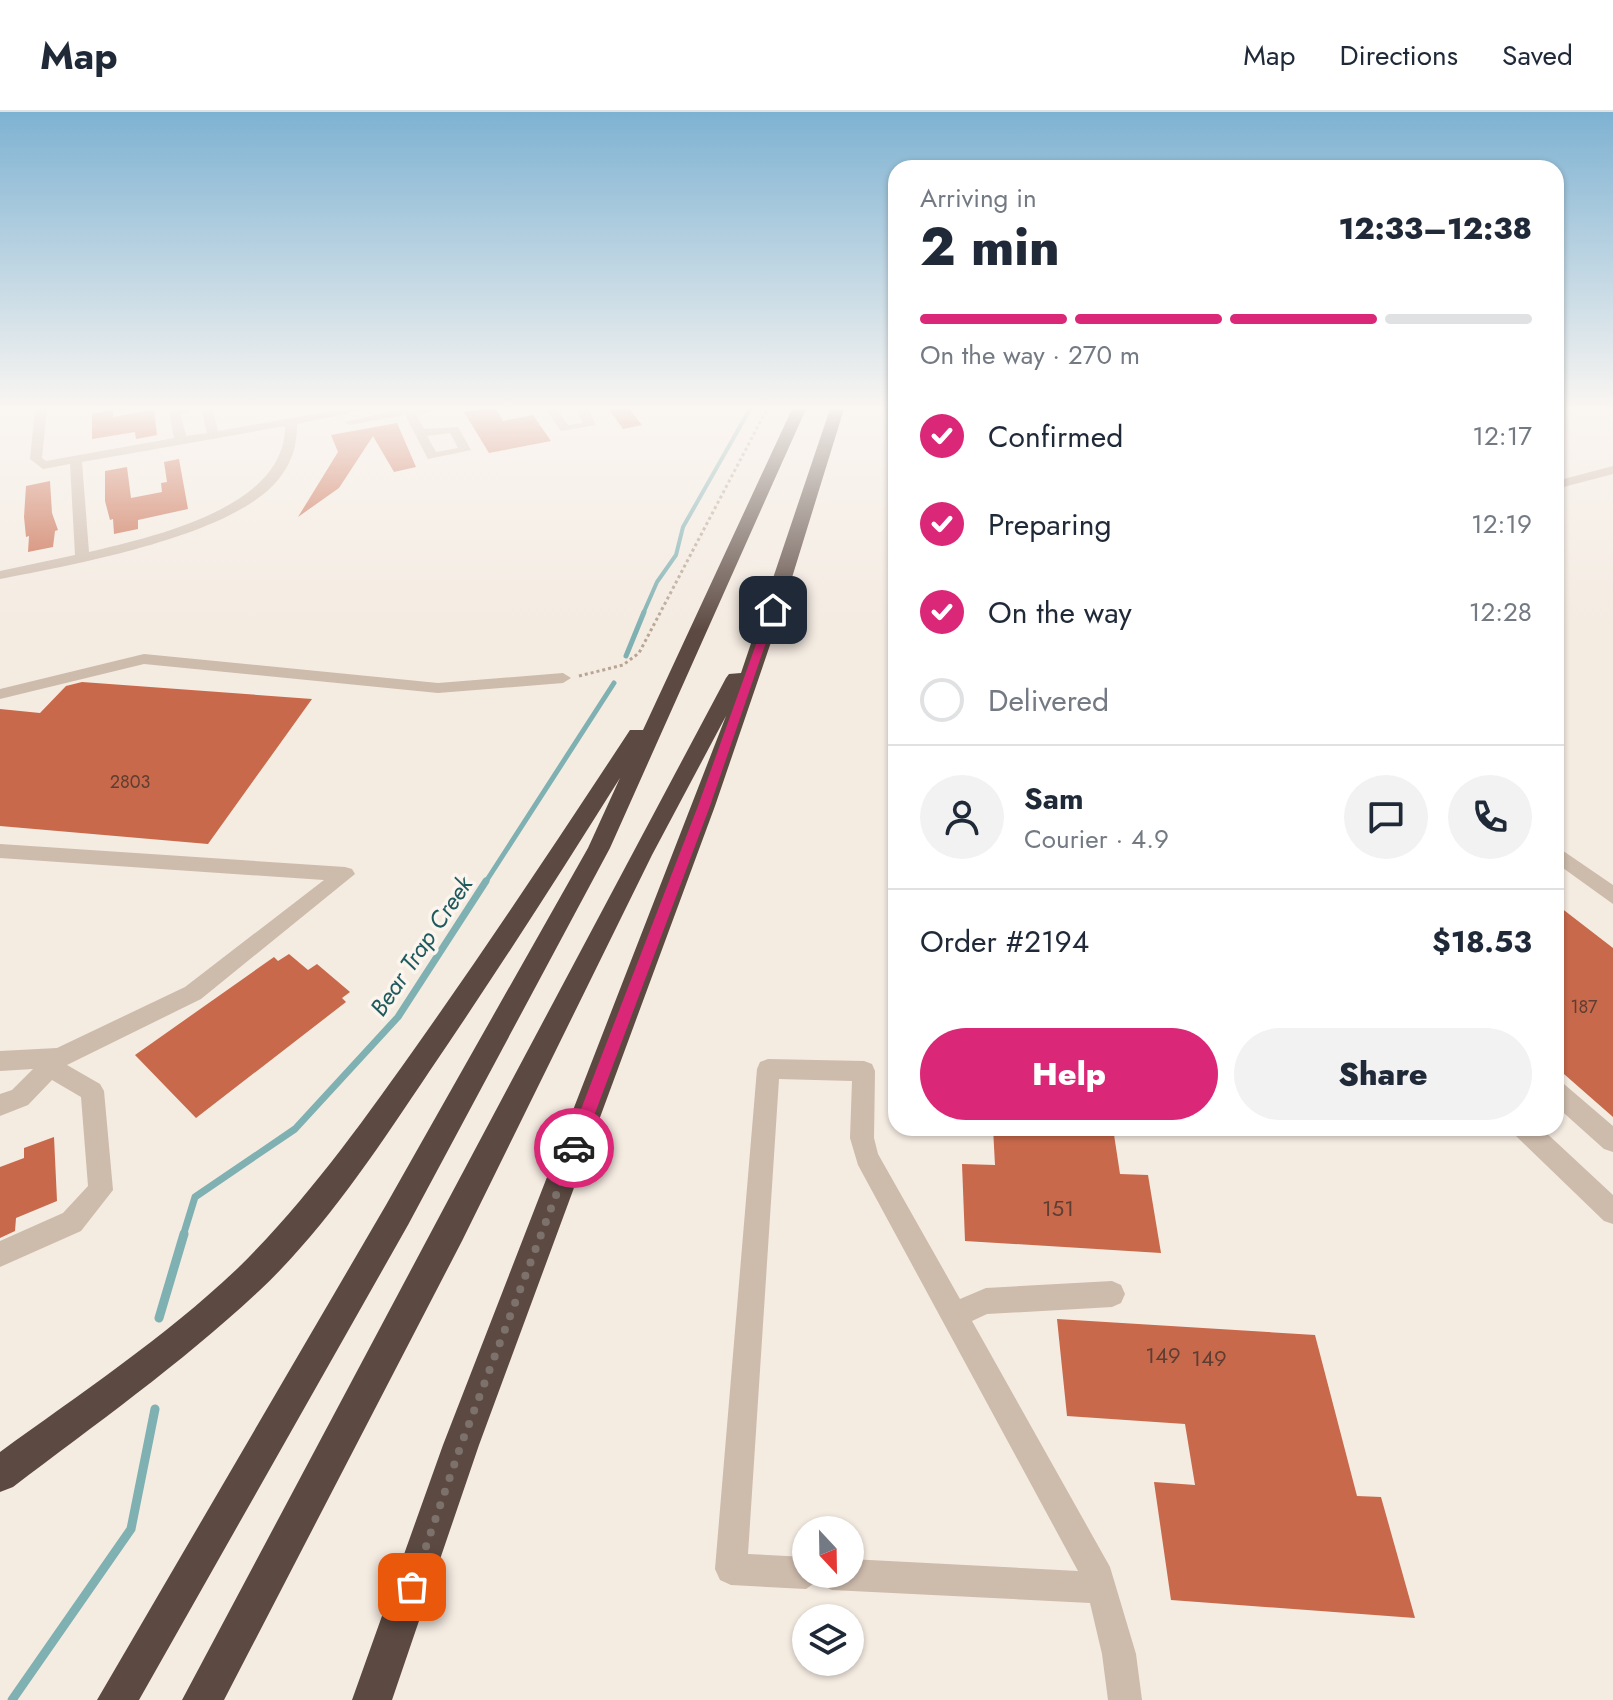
<!DOCTYPE html>
<html lang="en">
<head>
<meta charset="utf-8">
<style>
  body { margin:0; font-family:Jost,sans-serif; background:#f2f2f3; color:#1f2937; height:100vh; display:flex; flex-direction:column; font-size:30px; white-space:nowrap }
  * { box-sizing:border-box; margin:0 }
  p { font-size:26px; color:#747a83 }
  .icon { flex:none; width:44px; height:44px; fill:none; stroke:currentColor; stroke-width:2; stroke-linecap:round; stroke-linejoin:round }
  .map { position:relative; flex:1; overflow:hidden }
  .panel { position:absolute; left:888px; top:48px; width:676px; height:976px; display:flex; flex-direction:column; background:#fff; border-radius:24px; box-shadow:0 2px 6px #0004 }
  .panel>* { flex:none }
  .needle { width:52px; rotate:158deg }
  .buttons { position:absolute; left:792px; top:1404px; display:grid; gap:16px }
  .buttons a { display:grid; place-items:center; width:72px; height:72px; border-radius:50%; background:#fff; box-shadow:0 2px 6px #0004; font-size:40px }
  .pin { position:absolute; display:grid; place-items:center; width:68px; height:68px; color:#fff; margin:-34px; border-radius:16px; box-shadow:0 4px 12px #0006 }
  .courier { position:absolute; display:grid; place-items:center; width:80px; height:80px; margin:-40px; border:6px solid #db2777; border-radius:50%; background:#fff; color:#222; box-shadow:0 2px 10px #0007 }
  .headline em { font-style:normal; font-weight:800 }
  .headline div { display:flex; flex-direction:column-reverse }
  .headline { display:flex; align-items:center; justify-content:space-between; height:136px; padding:0 32px }
  h1 { font-size:52px; font-weight:800; line-height:60px }
  .bar { display:grid; grid-template-columns:repeat(4,1fr); gap:12px 8px; align-content:center; height:96px; padding:0 32px }
  .bar i { height:10px; border-radius:6px; background:#e0e1e3 }
  .bar .selected { background:#db2777 }
  .bar p { grid-column:span 4 }
  .line { display:flex; align-items:center; gap:20px; padding:0 32px; border-top:2px solid #e0e1e3 }
  .line div { flex:1 }
  .round { display:grid; place-items:center; flex:none; width:84px; height:84px; border-radius:42px; background:#f2f2f3 }
  ol { padding:0 32px; list-style:none }
  li { display:flex; align-items:center; gap:24px; height:88px }
  li p { margin-inline-start:auto }
  li .icon { padding:8px; border-radius:50%; background:#db2777; color:#fff; stroke-width:4 }
  li:last-child { color:#747a83 }
  li i { width:44px; height:44px; border:4px solid #e0e1e3; border-radius:50% }
  .action { display:flex; gap:16px; margin-top:auto; padding:16px 32px }
  .action a { flex:1; height:92px; border-radius:48px; background:#db2777; color:#fff; font-size:32px; font-weight:800; line-height:92px; text-align:center }
  .action a+a { background:#f2f2f3; color:#1f2937 }
  header { display:flex; align-items:center; gap:48px; box-sizing:border-box; height:112px; padding:0 40px; background:#fff; border-bottom:2px solid #e0e1e3 }
  header strong { font-size:38px }
  nav { display:flex; gap:44px; margin-inline-start:auto; font-size:28px }
  .map>svg:first-child { display:block }
</style>
</head>
<body>
<header>
<strong>Map</strong>
<nav><a>Map</a><a>Directions</a><a>Saved</a></nav>
</header>
<div class="map">
<svg width="1613" height="1588" viewBox="0 0 1613 1588">
  <rect width="100%" height="100%" fill="#f4ebe1"/>
  <g fill="none" stroke-linecap="round" stroke-linejoin="round">
    <!-- stream-far3 -->
    <path stroke="#7fb0b2" stroke-width="4" d="M643,502l14,-32 19,-27 7,-28 67,-118"/>
    <!-- stream-far2 -->
    <path stroke="#7fb0b2" stroke-width="5" d="M626,544l18,-44
      M485,771l129,-200"/>
    <!-- stream-far1 -->
    <path stroke="#7fb0b2" stroke-width="7" d="M183,1124l12,-39 100,-68 103,-112 88,-136"/>
    <!-- stream -->
    <path stroke="#7fb0b2" stroke-width="9" d="M159,1206l25,-84
      M12,1588l119,-171 24,-120"/>
  </g>
  <!-- building -->
  <path fill="#c8694b" d="M481,297h15l7,12 30,-6 18,26 -62,12 -25,-41z
    M609,297h20l13,16 -19,4z
    M113,298v7l41,-7 3,25 -21,4 -1,-7 -43,7v-25z
    M397,311l19,44 -22,5 -21,-36 -34,52 -41,29 40,-65 -7,-17z
    M179,347l9,50 -50,11v9l-24,5 -1,-15 -3,1 -5,-19v-30l22,-4 4,31 31,-6 -1,-9 6,-1 -3,-20z
    M50,369l2,32 6,17 -3,1 -2,16 -25,5 1,-16 -3,1 -2,-20 2,-31z
    M82,570l230,17 -104,145 -208,-18v-117l40,4 26,-27z
    M1556,792l57,44v169l-57,-50z
    M289,842l19,16 9,-6 33,28 -8,6 4,4 -150,116 -61,-63 139,-98 4,4z
    M993,1016h120l7,46 28,1 13,78 -196,-12 -3,-77 33,1z
    M54,1025l3,64 -41,17 -1,13 -15,7v-71l24,-9v-10z
    M1057,1207l258,16 42,161 24,1 34,121 -244,-18 -17,-118 41,3 -10,-61 -118,-8z"/>
  <g fill="none" stroke-linecap="round" stroke-linejoin="round">
    <!-- path -->
    <path stroke="#b9a596" stroke-width="3" stroke-dasharray="3 3" stroke-linecap="butt" d="M579,564l44,-11 16,-12 128,-244"/>
    <!-- minor -->
    <path fill="#cdbbac" fill-rule="evenodd" d="M35,297h12l-5,49 4,3 128,-23 -5,-25 7,-4h18l-13,6 5,21 21,-3 -6,-24h12l5,22 126,-22h25l-72,15c0,22 -5,39 -19,56 -47,57 -207,85 -278,99v-8l75,-16 -5,-91 -27,5 -13,-10zM285,314c1,82 -133,111 -196,126l-7,-90z
      M402,297h37l-22,6 7,14 34,-2 13,23 -43,9 -23,-44 -55,10 -6,-3zM450,321l8,15 -22,4 -9,-16z
      M545,297h12l11,16 15,-2 -7,-14h12l8,16 -35,6z
      M1613,354v8l-57,15v-8z
      M144,542l294,29 125,-10 8,5 -8,5 -125,10 -294,-29 -144,35v-10z
      M0,732l345,23 7,2 3,5 -154,125 -134,66 33,19 4,7 9,99 -32,41 -81,36v-26l63,-28 25,-27 -7,-89 -29,-17 -24,25 -28,11v-22l12,-4 21,-21 -33,2v-20l57,-3 128,-61 139,-107 -324,-22z
      M1556,734l57,39v19l-57,-41z
      M768,947l96,2 8,3 3,7 -1,67 4,16 82,145 26,-11 126,-7 9,4 4,9 -4,9 -9,4 -125,7 -15,7 138,246 26,87 6,46h-34l-6,-46 -12,-51 -258,-13 -11,-5 -2,-5 -13,9 -75,-4 -11,-5 -5,-11 42,-500 3,-7zM779,967l73,2 -2,57 8,27 220,406 -228,-12v15h-44v-17l-58,-3z
      M1556,969l8,3 49,42v26l-9,-3 -48,-43z
      M1512,1016h29l72,67v29l-9,-3 -88,-85z"/>
    <!-- highway -->
    <path fill="#5c4a42" fill-rule="evenodd" d="M792,297h14l-196,439 -202,377 -269,475h-42l289,-495 202,-357 32,-70c-62,99 -125,197 -191,294 -51,76 -103,156 -170,219 -77,72 -163,133 -246,196l-13,5v-40c81,-59 167,-116 239,-185 69,-68 125,-147 181,-226 72,-102 141,-206 210,-311h13z
      M830,297h14l-62,201 -67,196 -236,639 -87,255h-40l91,-255 283,-729 -74,139 -190,386 -238,459h-42l544,-1022 3,-4 12,-1z"/>
  </g>
  <!-- sky -->
  <linearGradient id="sky" x2="0" y2="1"><stop stop-color="#7eb2d2"/><stop offset="0.57" stop-color="#faf6f2"/><stop offset="1" stop-color="#faf6f2" stop-opacity="0"/></linearGradient>
  <rect width="1613" height="519" fill="url(#sky)"/>
  <!-- route -->
  <path fill="#db2777" d="M769,496l8,2 -67,196 -128,342 -8,7 -8,-7 132,-342z"/>
  <g fill="none" stroke-linecap="round" stroke-linejoin="round">
    <!-- done -->
    <path stroke="#7c716b" stroke-width="8" stroke-dasharray="0 14.4" d="M412,1475l49,-142 113,-297"/>
  </g>
  <g text-anchor="middle" dominant-baseline="central" stroke-width="7" stroke-linejoin="round" paint-order="stroke">
    <!-- number labels -->
    <g font-size="18" fill="#5e3e33">
      <text x="130" y="670">2803</text>
      <text x="1584" y="895">187</text>
    </g>
    <!-- near-number labels -->
    <g font-size="22" fill="#5e3e33">
      <text x="1058" y="1096">151</text>
      <text x="1163" y="1243">149</text>
      <text x="1209" y="1246">149</text>
    </g>
    <!-- water labels -->
    <g font-size="24" font-style="italic" fill="#1f5a5e" stroke="#fbf5ee">
      <text transform="translate(421 834) rotate(-56)">Bear Trap Creek</text>
    </g>
  </g>
</svg>
<div class="buttons">
<a><svg class="needle" viewBox="-14 -14 28 28"><path d="M0-13l5 13h-10z" fill="#e53935"/><path d="M0 13l5-13h-10z" fill="#747a83"/></svg></a>
<a><svg class="icon" aria-label="layers" viewBox="0 0 24 24"><path d="M12 4l9 5-9 5-9-5zM3 14l9 5 9-5"/></svg></a>
</div>
<div class="pin" style="left:412px;top:1475px;background:#ea580c"><svg class="icon" aria-label="bag" viewBox="0 0 24 24"><path d="M5 8h14l-1 12H6zM9 8a3 3 0 0 1 6 0"/></svg></div>
<div class="pin" style="left:773px;top:498px;background:#1f2937"><svg class="icon" aria-label="home" viewBox="0 0 24 24"><path d="M3 11l9-7 9 7M6 9v11h12V9"/></svg></div>
<div class="courier" style="left:574px;top:1036px"><svg class="icon" aria-label="car" viewBox="0 0 24 24"><path d="M5 17H2v-5l4-1 3-4h7l3 4 3 1v5h-3M9 17h6M6 11h13"/><circle cx="7" cy="17" r="2"/><circle cx="17" cy="17" r="2"/></svg></div>
<section class="panel">
<div class="headline"><div><h1>2 min</h1><p>Arriving in</p></div><em>12:33–12:38</em></div>
<div class="bar"><i class="selected"></i><i class="selected"></i><i class="selected"></i><i></i><p>On the way · 270 m</p></div>
<ol>
<li><svg class="icon" aria-label="check" viewBox="0 0 24 24"><path d="M5 12l5 5 9-10"/></svg>Confirmed<p>12:17</p></li>
<li><svg class="icon" aria-label="check" viewBox="0 0 24 24"><path d="M5 12l5 5 9-10"/></svg>Preparing<p>12:19</p></li>
<li><svg class="icon" aria-label="check" viewBox="0 0 24 24"><path d="M5 12l5 5 9-10"/></svg>On the way<p>12:28</p></li>
<li><i></i>Delivered</li>
</ol>
<div class="line" style="height:144px"><a class="round"><svg class="icon" aria-label="person" viewBox="0 0 24 24"><circle cx="12" cy="8" r="4"/><path d="M4 21q1-7 8-7t8 7"/></svg></a><div><b>Sam</b><p>Courier · 4.9</p></div><a class="round"><svg class="icon" aria-label="chat" viewBox="0 0 24 24"><path d="M4 5h16v11H9l-5 4z"/></svg></a><a class="round"><svg class="icon" aria-label="phone" viewBox="0 0 24 24"><path d="M5 4h4l2 5-3 2q2 4 5 5l2-3 5 2v4C11 20 4 13 5 4z"/></svg></a></div>
<div class="line" style="height:104px"><div>Order #2194</div><b>$18.53</b></div>
<div class="action"><a>Help</a><a>Share</a></div>
</section>
</div>
</body>
</html>
